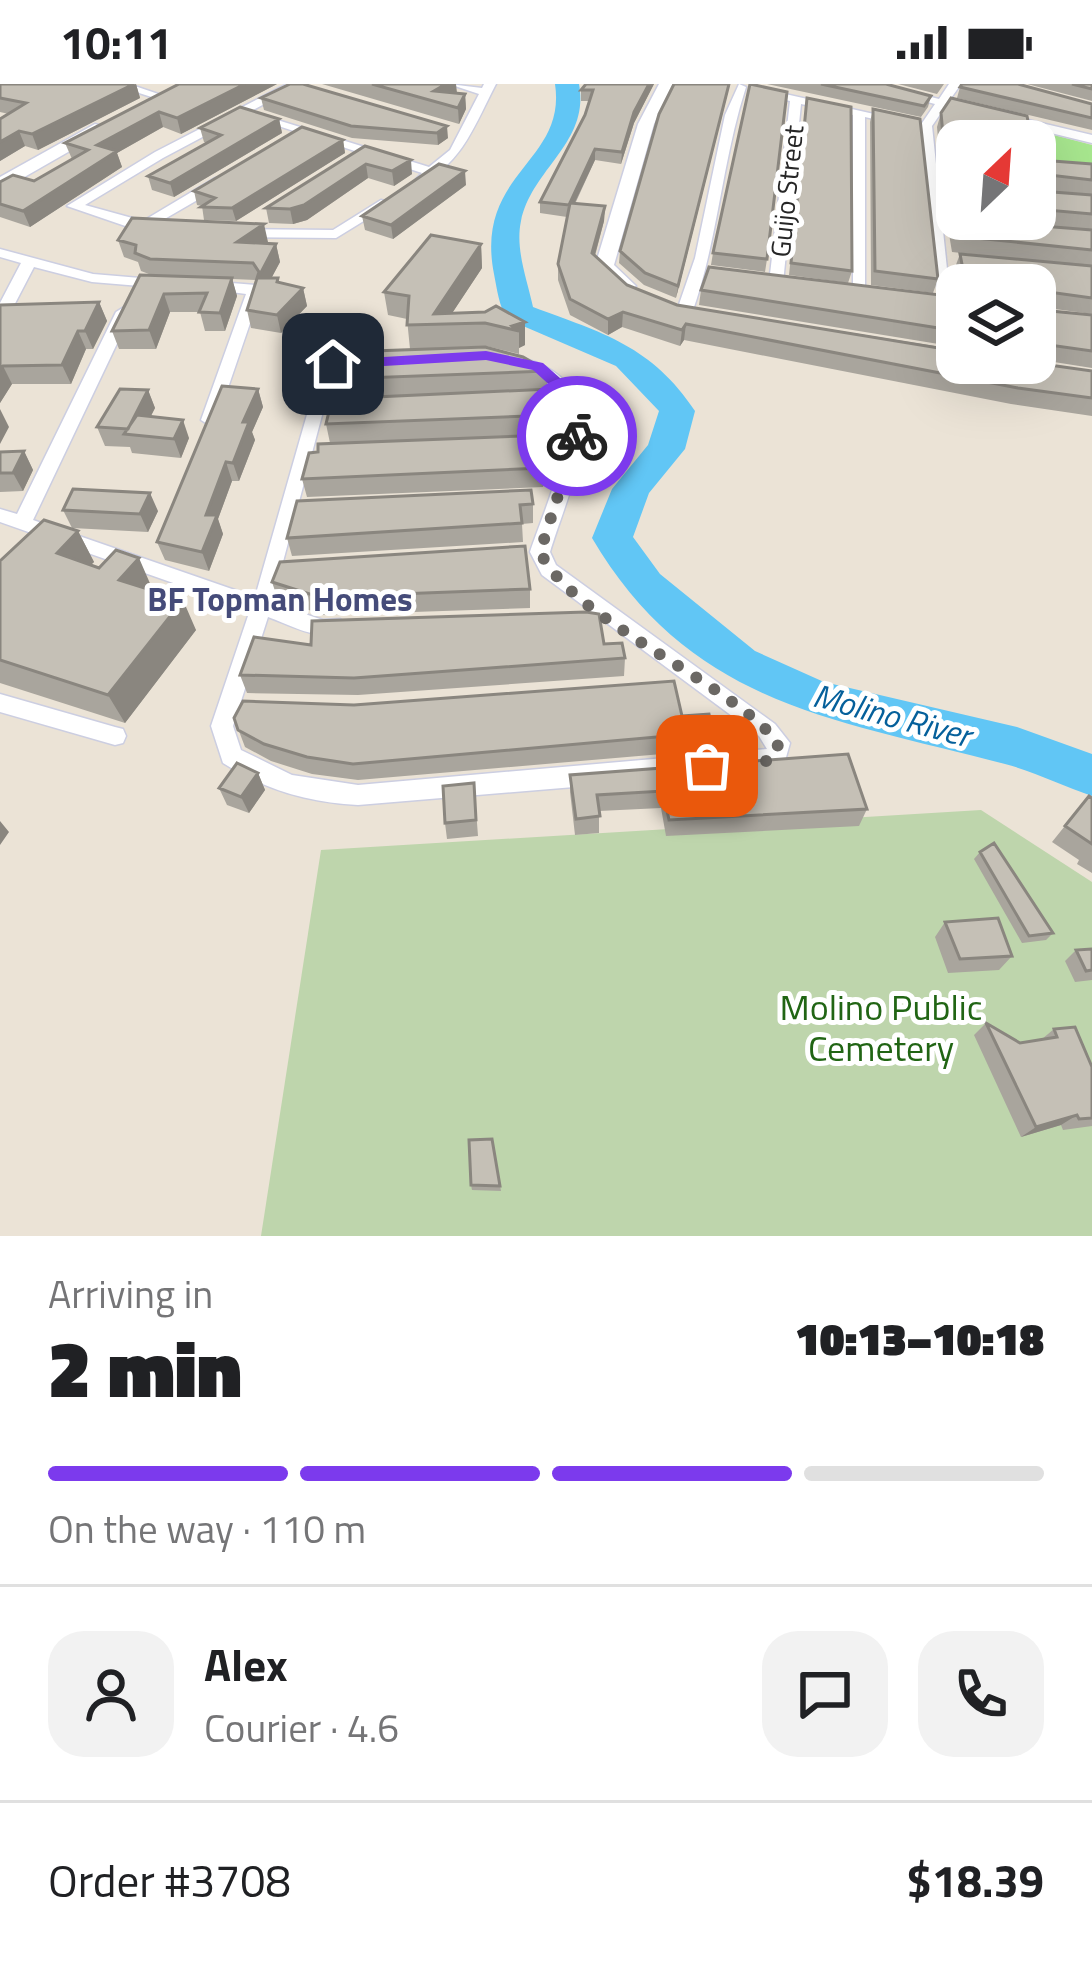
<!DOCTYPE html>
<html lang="en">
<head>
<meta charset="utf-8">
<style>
  body { margin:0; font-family:"Titillium Web",sans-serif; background:#f2f2f2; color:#202124; height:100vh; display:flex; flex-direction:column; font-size:45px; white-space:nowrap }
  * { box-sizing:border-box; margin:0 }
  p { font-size:39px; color:#757577 }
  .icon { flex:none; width:66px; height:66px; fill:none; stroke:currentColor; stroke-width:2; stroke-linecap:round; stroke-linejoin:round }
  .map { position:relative; height:1152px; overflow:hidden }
  .sheet { display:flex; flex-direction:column; background:#fff; flex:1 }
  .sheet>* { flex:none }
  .needle { width:78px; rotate:25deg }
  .tools { position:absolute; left:936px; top:36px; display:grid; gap:24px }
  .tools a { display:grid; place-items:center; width:120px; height:120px; border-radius:24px; background:#fff; box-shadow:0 12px 48px #0002; font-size:60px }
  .pin { position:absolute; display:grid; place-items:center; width:102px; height:102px; color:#fff; margin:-51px; border-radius:24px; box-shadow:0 6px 18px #0006 }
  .courier { position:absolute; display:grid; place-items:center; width:120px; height:120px; margin:-60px; border:9px solid #7c3aed; border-radius:50%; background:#fff; color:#222; box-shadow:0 3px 15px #0007 }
  .headline em { font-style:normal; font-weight:800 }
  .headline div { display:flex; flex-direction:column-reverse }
  .headline { display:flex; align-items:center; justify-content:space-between; height:204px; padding:0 48px }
  h1 { font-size:78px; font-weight:800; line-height:90px }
  .bar { display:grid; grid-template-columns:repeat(4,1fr); gap:18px 12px; align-content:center; height:144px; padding:0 48px }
  .bar i { height:15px; border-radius:9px; background:#e0e0e0 }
  .bar .on { background:#7c3aed }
  .bar p { grid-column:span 4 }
  .line { display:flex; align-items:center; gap:30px; padding:0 48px; border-top:3px solid #e0e0e0 }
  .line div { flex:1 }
  .round { display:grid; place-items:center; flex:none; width:126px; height:126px; border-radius:36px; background:#f2f2f2 }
  .status { display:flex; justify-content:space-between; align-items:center; height:84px; padding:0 60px; background:#fff; direction:ltr }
  .status svg { height:33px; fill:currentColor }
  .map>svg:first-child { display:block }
</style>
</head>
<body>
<div class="status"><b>10:11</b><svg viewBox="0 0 49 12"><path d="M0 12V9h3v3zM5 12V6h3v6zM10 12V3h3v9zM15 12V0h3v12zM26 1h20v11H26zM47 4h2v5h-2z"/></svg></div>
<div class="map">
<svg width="1092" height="1152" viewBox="0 0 1092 1152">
  <rect width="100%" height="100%" fill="#ebe3d6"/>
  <!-- green -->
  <path fill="#a7e68e" d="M952,24l140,37v21l-57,-6v-19h-78v11l-15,-1 -1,-21z"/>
  <!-- cemetery -->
  <path fill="#bed5ac" d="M981,726l111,72v354h-831l60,-386z"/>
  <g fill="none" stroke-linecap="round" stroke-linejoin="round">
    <!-- river -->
    <path fill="#61c6f5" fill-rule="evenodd" d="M555,0h24c11,59 -47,84 -58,137 -6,28 6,58 12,86 70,26 119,39 162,104l-10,38 -36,44 -16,44 27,37 95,77 69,31 193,45 75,27v42c-29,-10 -57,-24 -87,-32 -170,-45 -314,-58 -413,-226l20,-49 36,-44 11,-34 -43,-45 -109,-47c-8,-13 -10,-30 -13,-45 -20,-102 73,-111 61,-190z"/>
    <defs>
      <path id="minor" d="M111,0h18l41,14 -6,3z
        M287,0h15l-139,74 -78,47 58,16 72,-43h10v6l-69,40 6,4 -2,3 -23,-1 -70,-24 88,-54z
        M449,0l33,4 2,-4h12c-21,40 -33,78 -74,99l-6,-4 6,-6 -174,-57 10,-2 171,53 21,-17 29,-56z
        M739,0l7,3c-24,74 -28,153 -54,226l-8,5 -8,-5 19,-55 30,-143z
        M859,0h20l60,15 10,-15h12l-12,17 143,34v8l-147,-36 -13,19 19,181 -12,-3 -19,-178 15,-22z
        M759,4l146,33 -6,4 -34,-8v179l-12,-3v-178l-52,-11 -18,179 -7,4 -7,-4 21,-182 -35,-8 -2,-2z
        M381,116l12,3 -57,35 -96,-1 -7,-4 7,-4 93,1z
        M0,165l93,25 71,6 7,4 -7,4 -72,-6 -58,-15 -26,50 -8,5v-19l21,-40 -21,-6z
        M207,197l50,4 3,9 -43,126 -8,5 -8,-5 45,-126 -44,-6 -2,-3z
        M124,223l8,5 -99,208 222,77 65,-228c27,-18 58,-14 90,-15 52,-2 140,-13 168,46 18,38 -17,113 -28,152l6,13 219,159 15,19 -5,18 -18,10 -409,34c-50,-3 -93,-15 -135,-42l-12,-37 39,-116 -250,-88v-13l17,5 99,-202zM486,277c22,5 43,8 62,22 42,32 -5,128 -18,169l12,23 217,161 8,13 -409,36 -66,-10 -51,-25 -8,-24 35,-109c25,9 60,30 82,10l-10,-8 -17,1 -51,-17 61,-229 14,-8z
        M0,610l115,33 8,2 3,7 -3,7 -8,2 -115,-33z"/>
      <path id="tertiary" d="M659,0h14l-19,40 -40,141 22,21 -9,6 -32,-26 43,-142z"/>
      <path id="secondary" d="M95,40l15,4 -110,63v-14z"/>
    </defs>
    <!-- minor casing -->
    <use href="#minor" stroke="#cccee1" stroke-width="3"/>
    <!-- tertiary casing -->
    <use href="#tertiary" stroke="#cccee1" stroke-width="3"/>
    <!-- secondary casing -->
    <use href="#secondary" stroke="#cccee1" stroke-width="3"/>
    <!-- minor -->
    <use href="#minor" fill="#fff" fill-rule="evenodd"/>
    <!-- tertiary -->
    <use href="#tertiary" fill="#fff" fill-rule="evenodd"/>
    <!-- secondary -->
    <use href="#secondary" fill="#fff" fill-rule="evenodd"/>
  </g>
  <!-- wall -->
  <path fill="#a9a59d" d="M0,0h136l4,14 -102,52 -13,-4 -25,15v-42l9,-5 -9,-2z
    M179,0h98l-96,50 -18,-7 -46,26 5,14 -92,60 -30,-10v-35l34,-1 38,-22 -7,-16z
    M303,0l145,54 -10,7 -86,-7 -88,-28 -3,-12z
    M322,0h134v9l9,1 1,15 -7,15z
    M585,0h69l-20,39 -13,41 -26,-4 -20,44 30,2 -1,15 -9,35 32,29 50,20 415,66v45l-81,-12 -327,-64 -4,6 -58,-19 -14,8 -38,-20 -12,-35v-16l9,-47 -27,-4v-11l45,-87 4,-14h-8v-11z
    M767,0h119l45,12 -3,11 -7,10z
    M898,0h46l-7,10z
    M1027,0h65v17z
    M960,3l132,17v26l-135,-32z
    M728,7l-52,207 -32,-13 -25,-22 1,-12z
    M807,14l45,173 -4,12 -59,-8z
    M873,25l65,170 -5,14 -62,-8 -1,-163z
    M941,29l91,28h-75v76l-10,-1 -6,-50 5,-15 -7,-1 -2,-23z
    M279,35l3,14 -108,64 -22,-7 -4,-14 59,-33 -3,-1 -4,-14z
    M343,56l2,13 -109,68 -32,-1 -2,-14 -5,-1 -3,-14z
    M365,62l47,28 -18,12 -26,-8 -61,42 -14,4 -24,-1 -3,-15z
    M1035,73l5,3 52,4v150l-52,-7 1,3 51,5v53l-57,-9v-74h-78l-3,-15 6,-16 94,9 -102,-11 -3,-18 5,-15 114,9 -90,-9h57z
    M466,101l-73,54 -28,-9 -3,-14z
    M118,156l150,2 -3,1 11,1 4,18 -9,16h7l1,5 24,5 4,18 -26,27 -30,-5 -4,-18 9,-30 -24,-1 5,17 -12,35h-20l-5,-19h-30l-14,37h-37l-7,-18 42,-55 -13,-5 -3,-9 -14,-5z
    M481,160l1,24 -30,45 73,9v23l-6,3v6l-33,-8 -76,3 -3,-30 -19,-4 -4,-23z
    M713,169l54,6 -2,13 -54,-7z
    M701,206l256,7v50l-258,-42z
    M99,218l8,19 -14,28h-7l-15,35h-59l-12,19v-98z
    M547,287v19l7,25v19l-224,9 -4,-19 15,-26 -3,-19z
    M258,305l5,18 -11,25 3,8 -16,41h-7l-14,38 5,15 -14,37 -44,-11 -8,-18z
    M148,306l7,18 -5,9 39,21 -8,20 -49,-5 -2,-6 -25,-1 -8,-19z
    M548,351v19l-5,33 -236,10 -5,-18z
    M24,367l9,19 -10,21 -23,1v-40z
    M297,417l236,3v19l-11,1 1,18 -231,14 -5,-18z
    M63,426l95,1 -10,21 -76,-4z
    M78,447l16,31 -4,3 62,23 -1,2 45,40 -71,93 -125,-40v-122z
    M272,498l258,7v19l-206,7 -46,-15z
    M604,560l21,14 -1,18 -266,19 -111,-2 -7,-18 71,-30z
    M682,632l31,16 -4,18 -351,30 -46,-6 -41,-13 -26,-14 -11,-29z
    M258,689l7,17 -16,23 -22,-8 -8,-17z
    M570,691l297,34 -8,17 -193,10 -5,-28 -62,3v22l-24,2 -5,-43z
    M474,699l4,53 -31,3 -2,-16z
    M1089,712l3,2v75l-15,-9 2,-4 -27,-18z
    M980,768l73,81 -7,7 -24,3 -48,-84z
    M945,838l67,34 -13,14 -51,3 -13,-36z
    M1092,865v31l-17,2 -10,-21 11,-11z
    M986,939l34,20 22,-4 12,-10 38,38v59l-29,4 -2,-5 -40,12 -47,-102z
    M492,1055l9,52 -29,-1 -1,-5z"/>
  <!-- shaded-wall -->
  <path fill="#8a867f" d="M136,0l4,14 -102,52 -6,-16z
    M245,0h32l-96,50 -4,-16z
    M446,0h10l1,9 -23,-2z
    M649,0h5l-20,39 -13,41 1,-12 12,-40z
    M729,0l-1,7 -52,207 2,-12z
    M465,10l1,15 -7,15 -1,-16z
    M159,28l4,15 -46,26 5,14 -92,60 -7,-16 74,-66z
    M279,35l3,14 -108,64 -4,-14z
    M447,42l1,12 -10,7 -1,-12z
    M19,47l6,15 -25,15v-19z
    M343,56l2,13 -109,68 -4,-13z
    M595,65v11l-27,57 1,-12z
    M411,76l1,14 -18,12 -2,-15z
    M366,80l2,14 -61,42 -14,4 -3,-15z
    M465,87l1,14 -73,54 -2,-14z
    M605,122l-1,15 -13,48 1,-16z
    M264,140l4,18 -26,17 -5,-17z
    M276,160l4,18 -18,34 -4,-18z
    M481,160l1,24 -37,56 -11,-10z
    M232,194l5,18 -12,35 -5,-18z
    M303,204l4,18 -26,27 -4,-18z
    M164,210l6,18 -14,37 -7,-19z
    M99,218l8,19 -14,28 -8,-18z
    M623,228l-1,15 -14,8v-16z
    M525,238v23l-6,3v-17l-7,-5z
    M686,240l-2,16 -4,6 2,-16z
    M78,247l8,18 -15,35 -9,-19z
    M3,282l9,18 -12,19v-33z
    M258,305l5,18 -11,25 3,8 -16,41 -6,-18 10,-41z
    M148,306l7,18 -14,28 -13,-7z
    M0,325l9,18 -9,17z
    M183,336l6,18 -8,20 -7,-19z
    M548,351v19l-5,33v-19z
    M24,367l9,19 -10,21 -10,-18z
    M226,378l6,19 -14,38 5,15 -14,37 -7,-19 4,-37z
    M150,409l8,18 -10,21 -8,-18z
    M78,447l16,31 -21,21 -16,-30z
    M139,474l13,30 -19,22 -14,-30z
    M183,516l13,30 -71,93 -17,-28z
    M258,689l7,17 -16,23 -8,-16z
    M0,737l9,11 -9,13z
    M1077,1031l-16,10 -40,12 15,-10z"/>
  <!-- building -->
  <path fill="#c5c0b6" stroke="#8a867f" stroke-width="3" d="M0,0h134l-102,50 -13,-3 -19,11v-23l26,-16 -26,-5z
    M179,0h66l-68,34 -18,-6 -62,33 20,6 -94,60 -23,-7v-22l13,-7 21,6 54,-31 -23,-7z
    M290,0h13l144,42 -10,7 -86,-7 -90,-28z
    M372,0h74l-12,7 31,3 -7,14z
    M586,0h63l-15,28 -12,40 -27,-3 -26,56 -29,-3 45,-87 8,-25h-12z
    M674,0h55l-51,202 -33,-13 -25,-22 39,-137z
    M750,0l37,8 -20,167 -54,-6z
    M821,0h65l45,12 -7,10z
    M962,0h56l74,20v14l-132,-31z
    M1072,0h20v5z
    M807,14l44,9 1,164 -61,-8z
    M951,14l76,18 5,25h-66l-23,-6 -2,-22z
    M240,23l39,12 -109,64 -22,-7 73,-41 -21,-7z
    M873,25l47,10 18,160 -63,-8z
    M302,43l41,13 -111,68 -31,-1 14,-9 -21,-7z
    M365,62l46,14 -19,11 -26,-7 -62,41 -14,4 -24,-1z
    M946,67h11v50h-5z
    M1035,73l5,3 52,4v16l-51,-6 -5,5 4,12 52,4v19l-57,-5z
    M439,80l26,7 -74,54 -29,-9z
    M570,119l35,3 -13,47 35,32 50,20 280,46v12h78l57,8v27l-74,-10 -332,-64 -4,6 -59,-18 -15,7 -38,-20 -12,-35z
    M132,134l132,6 -27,18 39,2 -18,34h20l-1,4 26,6 -26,27 -30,-5 12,-38 -6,-9 -103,-4 -15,-6 1,-8 -18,-5z
    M954,135l138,11v20l-135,-14z
    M431,151l50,9 -47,70 51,-2 11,-6 29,16 -13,4 7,5 -34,-8 -78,2 2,-29 -25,-4z
    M960,170l132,12v32l-50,-7 -5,4 4,15 51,5v36l-57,-8v-58h-69z
    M709,183l248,30v34l-256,-41z
    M140,191l92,3 -12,35 -21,-1 8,-19 -43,1 -15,36 -37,1z
    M99,218l-14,29h-7l-16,34 -59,1 -3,4v-65z
    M485,263l38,10 24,14 -209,8 7,-27z
    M222,302l36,3 -15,33h6l-16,41 -7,-1 -20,53h11l-15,37 -45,-10z
    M120,305l28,1 -20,39 -31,-2z
    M551,305l3,26 -228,9 6,-25z
    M137,331l46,5 -9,19 -50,-5z
    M548,351l-5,33 -241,11 7,-26 9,-1v-8z
    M24,367l-11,22h-13v-21z
    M73,405l77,4 -10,21 -77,-4z
    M531,406l2,14 -13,1 2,18 -235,15 10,-37z
    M44,436l34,11 -21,22 42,15 17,-18 23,8 -20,22 64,20 -75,95 -108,-35v-99z
    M525,462l5,43 -211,8 -47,-15 8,-20z
    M586,528l13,2 5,30 18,-1 3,15 -271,20 -114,-3 14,-38 57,8 1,-24z
    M674,597l8,35 27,-2 4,18 -360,32 -46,-7 -43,-13 -26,-14 -4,-12 9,-17 111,4z
    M848,670l19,55 -198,11 -6,-29 -66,4 3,21 -24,3 -6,-44z
    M237,679l21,10 -17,24 -22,-9z
    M474,699l2,37 -31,3 -2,-37z
    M1089,712l3,2v46l-27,-18z
    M994,759l59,90 -24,3 -49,-84z
    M998,834l14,38 -52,3 -15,-37z
    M1092,865v21l-6,1 -10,-21z
    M986,939l34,20 37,-6 -3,-8 21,-2 17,40v51l-13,1 -2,-4 -41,12z
    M492,1055l8,47 -29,-1 -2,-45z"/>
  <!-- route -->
  <path fill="#7c3aed" d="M486,267l57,12 35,31 4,46 -13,-4 -4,-37 -32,-29 -47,-10 -153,9 -7,-5 7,-4z"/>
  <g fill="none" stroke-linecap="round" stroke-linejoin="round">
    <!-- done -->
    <path stroke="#6b6864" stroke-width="12" stroke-dasharray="0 21.6" d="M577,352l-37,116c34,69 182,125 238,190l-1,12 -11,7 -59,5"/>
  </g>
  <g text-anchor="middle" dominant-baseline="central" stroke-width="10" stroke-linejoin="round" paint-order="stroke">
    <!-- far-street labels -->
    <g font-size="27" fill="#262626" stroke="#fff">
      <text transform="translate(786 107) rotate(-84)">Guijo Street</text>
    </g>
    <!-- neighbourhood labels -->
    <g font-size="33" font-weight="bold" fill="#454b79" stroke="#fff">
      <text x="280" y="515">BF Topman Homes</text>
    </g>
    <!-- water labels -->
    <g font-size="33" font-style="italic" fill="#05609b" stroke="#fff">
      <text transform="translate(892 631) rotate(15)">Molino River</text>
    </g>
    <!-- near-park labels -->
    <g font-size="36" fill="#216514" stroke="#fff">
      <text x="881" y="922">Molino Public<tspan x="881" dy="41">Cemetery</tspan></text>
    </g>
  </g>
</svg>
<div class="tools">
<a><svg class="needle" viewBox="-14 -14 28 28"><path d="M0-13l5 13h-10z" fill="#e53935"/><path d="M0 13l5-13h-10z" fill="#757577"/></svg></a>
<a><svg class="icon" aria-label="layers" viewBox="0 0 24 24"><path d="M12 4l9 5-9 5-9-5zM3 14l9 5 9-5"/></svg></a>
</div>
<div class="pin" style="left:707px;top:682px;background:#ea580c"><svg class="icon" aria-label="bag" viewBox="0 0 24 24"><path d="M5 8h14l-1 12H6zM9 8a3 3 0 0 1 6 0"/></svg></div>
<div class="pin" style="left:333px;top:280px;background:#1f2937"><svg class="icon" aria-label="home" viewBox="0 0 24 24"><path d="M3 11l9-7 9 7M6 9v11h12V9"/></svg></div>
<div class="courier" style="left:577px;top:352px"><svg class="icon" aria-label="bike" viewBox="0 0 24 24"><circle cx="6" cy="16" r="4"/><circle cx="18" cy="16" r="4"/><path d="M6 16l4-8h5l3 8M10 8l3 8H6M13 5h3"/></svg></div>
</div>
<section class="sheet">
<div class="headline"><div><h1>2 min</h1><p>Arriving in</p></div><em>10:13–10:18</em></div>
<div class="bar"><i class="on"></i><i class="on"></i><i class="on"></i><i></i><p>On the way · 110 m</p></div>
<div class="line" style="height:216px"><a class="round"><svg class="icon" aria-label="person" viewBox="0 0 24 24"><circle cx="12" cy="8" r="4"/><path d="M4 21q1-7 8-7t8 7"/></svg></a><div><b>Alex</b><p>Courier · 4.6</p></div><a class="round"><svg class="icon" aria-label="chat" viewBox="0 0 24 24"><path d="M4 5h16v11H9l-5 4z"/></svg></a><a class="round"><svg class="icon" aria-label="phone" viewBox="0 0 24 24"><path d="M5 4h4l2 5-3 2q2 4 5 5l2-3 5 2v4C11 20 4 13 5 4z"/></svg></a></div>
<div class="line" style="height:156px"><div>Order #3708</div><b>$18.39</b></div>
</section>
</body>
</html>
